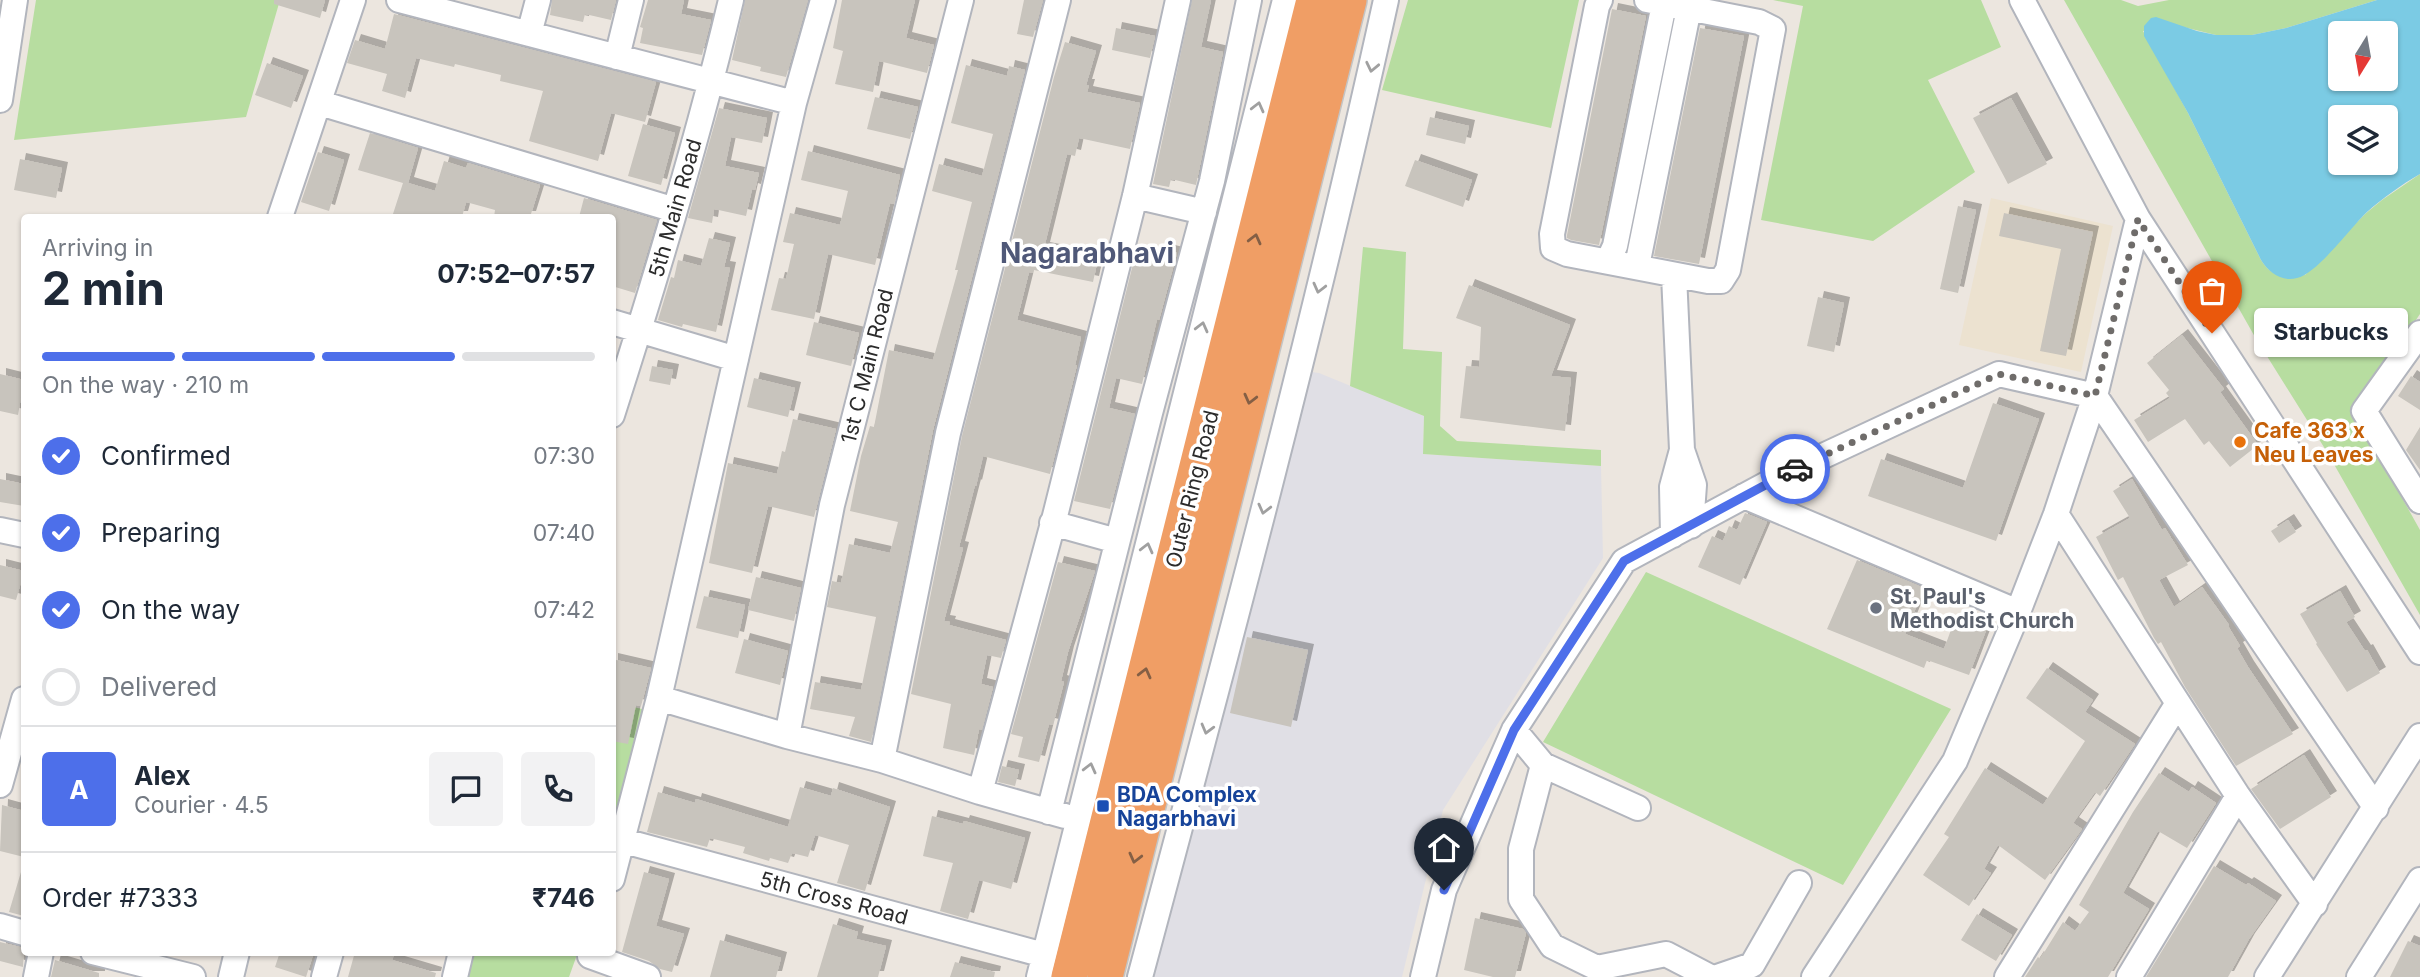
<!DOCTYPE html>
<html lang="en">
<head>
<meta charset="utf-8">
<style>
  body { margin:0; font-family:Inter,sans-serif; background:#f2f2f3; color:#1f2937; height:100vh; display:flex; flex-direction:column; font-size:26px; white-space:nowrap }
  * { box-sizing:border-box; margin:0 }
  p { font-size:23px; color:#747a83 }
  .icon { flex:none; width:38px; height:38px; fill:none; stroke:currentColor; stroke-width:2; stroke-linecap:round; stroke-linejoin:round }
  .map { position:relative; flex:1; overflow:hidden }
  .sheet { position:absolute; left:21px; top:214px; width:595px; height:742px; display:flex; flex-direction:column; background:#fff; border-radius:7px; box-shadow:0 2px 5px #0004 }
  .sheet>* { flex:none }
  .needle { width:46px; rotate:191deg }
  .controls { position:absolute; left:2328px; top:21px; display:grid; gap:14px }
  .controls a { display:grid; place-items:center; width:70px; height:70px; border-radius:7px; background:#fff; box-shadow:0 2px 5px #0004; font-size:35px }
  .pin { position:absolute; display:grid; place-items:center; width:60px; height:60px; color:#fff; margin:-72px -30px; border-radius:50% 50% 50% 0; rotate:-45deg; box-shadow:0 0 7px #0007 }
  .pin .icon { rotate:45deg }
  .courier { position:absolute; display:grid; place-items:center; width:70px; height:70px; margin:-35px; border:5px solid #4d6fea; border-radius:50%; background:#fff; color:#222; box-shadow:0 2px 9px #0007 }
  .bubble { position:absolute; height:49px; border-radius:7px; background:#fff; box-shadow:0 2px 5px #0004; font-size:23px; font-weight:700; line-height:49px; text-align:center }
  .summary em { font-style:normal; font-weight:700 }
  .summary div { display:flex; flex-direction:column-reverse }
  .summary { display:flex; align-items:center; justify-content:space-between; height:119px; padding:0 21px }
  h1 { font-size:46px; font-weight:700; line-height:52px }
  .bar { display:grid; grid-template-columns:repeat(4,1fr); gap:10px 7px; align-content:center; height:84px; padding:0 21px }
  .bar i { height:9px; border-radius:5px; background:#e0e1e3 }
  .bar .active { background:#4d6fea }
  .bar p { grid-column:span 4 }
  .line { display:flex; align-items:center; gap:18px; padding:0 21px; border-top:2px solid #e0e1e3 }
  .line div { flex:1 }
  .round { display:grid; place-items:center; flex:none; width:74px; height:74px; border-radius:7px; background:#f2f2f3 }
  ol { padding:0 21px; list-style:none }
  li { display:flex; align-items:center; gap:21px; height:77px }
  li p { margin-inline-start:auto }
  li .icon { padding:7px; border-radius:50%; background:#4d6fea; color:#fff; stroke-width:4 }
  li:last-child { color:#747a83 }
  li i { width:38px; height:38px; border:4px solid #e0e1e3; border-radius:50% }
  .map>svg:first-child { display:block }
</style>
</head>
<body>
<div class="map">
<svg width="2420" height="977" viewBox="0 0 2420 977">
  <defs>
    <filter id="shadow"><feDropShadow dx="6" dy="-6" stdDeviation="0" flood-color="#0004"/></filter>
  </defs>
  <rect width="100%" height="100%" fill="#ece6df"/>
  <!-- industrial -->
  <path fill="#e0dfe5" d="M1304,371l15,2 105,43 -1,38 178,12 2,92 -160,252 -41,167h-253z"/>
  <!-- education -->
  <path fill="#ece2d0" d="M1991,198l122,28 -32,146 -122,-27z"/>
  <!-- green -->
  <path fill="#b7dda0" d="M36,0h244l-34,117 -232,23z
    M1408,0h171l-28,128 -169,-38z
    M1773,0h208l20,47 -73,33 47,92 -102,69 -112,-21 42,-214z
    M2064,0h57l17,6 31,-6h208l-91,28 -34,7h-36l-37,-9 -36,5 45,82 73,147c12,19 24,17 44,15l60,-61 17,-14 38,-26v140l-66,98 66,118v85l-93,-163 -72,-115z
    M1363,247l43,5 -3,97 39,3 -2,74 17,15 144,9v16l-178,-12 1,-38 -74,-30z
    M1646,572l305,137 -108,176 -300,-143z
    M613,702l33,8 -33,133z
    M471,952h107l-9,25h-104z"/>
  <!-- water -->
  <path fill="#7bcbe4" fill-rule="evenodd" d="M2377,0h43v174c-19,11 -37,24 -53,38 -16,15 -50,62 -70,66 -15,4 -28,-5 -36,-18l-73,-147 -44,-77v-10l7,-8 5,-1 41,14 19,4h36l34,-7zM2340,33h45v46h-45zM2340,117h45v46h-45z"/>
  <!-- building -->
  <path fill="#c8c4bd" filter="url(#shadow)" d="M274,0h51l-5,18 -46,-14z
    M552,0h64l-5,20 -26,-6 -2,8 -33,-7z
    M648,0h36l-3,14 30,6 -9,35 -62,-12 3,-15 -3,-1z
    M745,0h63l-22,77 -26,-6 1,-4 -29,-7z
    M842,0h73l-9,38 28,7 -7,28 -48,-12 -6,31 -38,-8 8,-33 -10,-3z
    M1024,0h19l-10,37 -16,-3z
    M1192,0h19l-10,47 22,5 -27,133 -25,-6 -2,8 -16,-3z
    M1612,9l34,7 -47,229 -28,-5 -4,-2v-3z
    M394,14l262,68 -11,40 -34,-9 -13,48 -69,-20 14,-50 -43,-10 1,-6 -46,-11 -1,3 -38,-9 -11,40 -23,-7 5,-17 -40,-11 8,-23 30,9z
    M1116,28l39,8 -5,22 -38,-8z
    M1700,28l44,8 -45,228 -45,-8z
    M1065,42l31,9 -10,34h3l-2,7 53,11 -10,46 -51,-11 -4,18 -8,-2 -23,94 54,11 -5,23 -59,-12 -1,3 -4,-1 -12,48 64,17 -6,28h2l-27,109 -67,-18 -7,30 -1,-1 -16,62 4,1 -19,73 6,1 -1,3 57,15 -5,18 -14,-3 -6,29 12,3 -11,43 -3,-1 -5,26 -31,-7 8,-44 -40,-10 51,-258 92,-359z
    M267,63l36,13 -12,32 -36,-13z
    M966,65l41,11 2,-10 16,4 -92,360 -62,312 -22,-6 6,-19 -45,-8 5,-27 46,8 15,-73 -49,-10 5,-26 9,2 8,-39 41,9 8,-31 -48,-11 11,-55 9,-30 4,1 15,-77 44,10 25,-90h-3l17,-68 -40,-11 7,-27 43,12 11,-42 -42,-11z
    M875,97l43,10 -8,32 -43,-10z
    M2011,98l36,66 -39,20 -35,-66z
    M719,108l48,10 -5,25 -31,-6 -6,29 34,7 -4,17 -3,-1 -6,27 -32,-7 -2,14 -24,-5z
    M1430,117l39,9 -4,18 -39,-9z
    M643,124l32,9 -14,52 -33,-9z
    M370,133l48,15 -10,35 27,8 9,-30 22,7 2,-5 72,22 -10,32h-36l1,-7 -29,-8 -4,15h-70l11,-34 -45,-13z
    M808,151l92,24 -6,29 -4,-1 -15,62 -47,-11 -14,65 -43,-9 8,-32 7,1 8,-35 -11,-2 7,-29 50,12 8,-34 -47,-11z
    M318,152l26,8 -15,51 -28,-9z
    M20,159l42,9 -6,30 -42,-8z
    M1415,160l57,20 -9,27 -58,-21z
    M584,198l73,22 -22,73 -23,-7v-69h-33z
    M1958,206l18,4 -18,83 -18,-4z
    M2004,213l89,19 -27,124 -26,-5 21,-102 -62,-13z
    M709,238l21,5 -6,24 6,1 -14,64 -33,-8 -1,3 -24,-7 13,-43 3,1 4,-18 23,6z
    M1161,249l16,4 -18,67 -2,-1 -15,65 -26,-6 -7,30 26,6 -25,95 -36,-8 62,-249 23,4z
    M1469,285l101,40 -19,51 20,2 -6,53 -105,-13 6,-52 13,1 2,-40 -25,-9z
    M1818,297l26,6 -10,49 -27,-6z
    M814,322l45,11 -8,33 -45,-11z
    M2182,335l42,54 -4,3 38,53 -28,22 -21,-26 -5,4 -19,-26 -37,23 -14,-22 36,-22 -4,-5 3,-3 -22,-27z
    M652,366l21,4 -3,15 -21,-4z
    M0,374l24,6 -6,35 -18,-4z
    M2411,376l9,6v28l-22,-14z
    M754,378l41,10 -7,29 -41,-10z
    M1993,403l46,16 -43,122 -128,-45 13,-37 82,29z
    M793,419l43,10 -22,88 -46,-11 -16,67 -43,-10 19,-100 49,11 5,-23 3,1z
    M2420,427v43l-14,-20z
    M0,479l24,5v22l-24,-4z
    M2132,479l30,51 3,-2 23,37 -29,15 15,27 28,-20 27,38 -1,1 12,20 -3,2 11,19 45,67 -57,32 -51,-79 -24,-45 -3,2 -4,-6 -31,-61 -5,3 -22,-43 34,-19 -17,-27z
    M1745,513l22,9 -27,63 -42,-18 14,-31 11,5 6,-15 8,4z
    M2288,520l8,12 -17,11 -8,-12z
    M1857,560l67,28 -19,46 39,15 12,-33 31,12 -18,47 -42,-15 -3,8 -97,-39z
    M1058,562l37,9 -27,81 -7,29 3,1 -11,43 -4,-1 -10,38 -21,-5 5,-20 -12,-3z
    M0,565l24,6 -8,29 -16,-4z
    M756,577l45,11 -7,33 -46,-11z
    M2340,591l15,26 -9,5 19,29 2,-1 13,23 -33,19 -31,-48 1,-1 -17,-29z
    M704,596l41,9 -7,33 -42,-10z
    M1247,637l61,13 -17,77 -61,-14z
    M744,639l44,12 -8,34 -45,-12z
    M612,659l39,9 -10,38 -5,-1 -8,39 -16,-3z
    M2047,668l46,32 -8,12 50,32 -35,52 -5,-4 -22,31 9,6 -37,51 -47,-35 -14,24 7,4 -22,33 -46,-31 26,-38 -5,-3 41,-66 58,37 42,-64 -59,-43z
    M2304,755l27,42 -51,32 -29,-40z
    M1002,766l17,4 -4,16 -17,-4z
    M2159,773l30,19 3,-5 24,16 -29,45 -29,-17 -35,62 26,16 -41,68h-83l13,-20 2,2 23,-37 12,9 14,-19 -10,-7 54,-93z
    M800,787l31,9 2,-8 57,19 -25,84 -28,-8 12,-38 -34,-10 -7,22 -16,-4 -4,10 -18,-5 -1,3 -26,-8 2,-6 -35,-9 -3,9 -60,-15 11,-40 37,11 1,-4 92,28z
    M2,805l22,6v46l-24,-6z
    M932,816l31,8 1,-3 61,17 -14,51 -32,-9 -11,39 -28,-8 13,-48 -30,-7z
    M2214,866l32,19 2,-2 28,18 -27,38 -21,38h-82z
    M21,872h3v44l-15,-4z
    M644,872l25,7 -13,47 28,8 -12,38 -12,-3 -11,-8 -27,-9z
    M1977,914l35,21 -16,26 -35,-21z
    M1475,918l48,11 3,4 -11,44h-22l-29,-7z
    M833,924l25,8 -2,7 30,7 -8,31h-61z
    M720,940l61,18 -5,19h-66z
    M2408,941l12,5v31h-30z
    M0,942l24,6 -1,19 -23,-6z
    M280,952h34l-8,25 -31,-10z
    M355,952h40l-3,8 44,13 -1,4h-87z
    M55,960l44,13v4h-48z
    M955,962l40,10 -1,5h-44z"/>
  <g fill="none" stroke-linecap="round" stroke-linejoin="round">
    <defs>
      <path id="minor" d="M399,0l395,103
        M1600,0l-3,6 -45,228 1,14 14,6 141,27h13l7,-11 45,-241 -14,-7 -112,-22
        M2022,0l116,219 282,433
        M529,34l9,-34
        M617,57l14,-57
        M0,100l15,-100
        M320,103l355,107
        M1135,196l69,16
        M280,217l73,-217
        M1608,261l7,-15 49,-242
        M1637,266l52,-258
        M1674,275l8,175 12,35 -3,41
        M612,322l124,37
        M2420,333l-56,78 56,90
        M612,415c44,-137 86,-275 119,-415
        M1744,496l274,116
        M2056,514l182,282 77,108
        M1052,523l65,18
        M0,530l24,5
        M1673,535l-1,-48 10,-37
        M659,698l128,38 95,24 98,32 85,24
        M1514,730l29,35 -22,84v50l31,47 45,22 69,-14 44,23
        M787,736l45,-231 129,-505
        M882,760l66,-327 110,-433
        M1543,765l95,43
        M0,785l24,-86
        M980,792l75,-276 80,-320 43,-196
        M1049,812l101,-399 62,-232 37,-181
        M624,841l420,114
        M612,879l47,-181 135,-595 29,-103
        M0,926l24,7
        M93,952l100,25
        M590,956l58,21
        M36,977l5,-25
        M231,977l6,-25
        M324,977l7,-25
        M455,977l6,-25
        M1039,977l246,-977
        M1140,977c87,-324 174,-649 246,-977
        M1423,977l21,-87 70,-160 110,-169 167,-90 208,-97 96,22 281,412
        M1717,977l35,-12 47,-82
        M1814,977l141,-216 63,-149 38,-98 39,-118 43,-177
        M2007,977l171,-274
        M2129,977l109,-181
        M2267,977l153,-241
        M2359,977l61,-97"/>
      <path id="highway" d="M1069,977l245,-977
        M1105,977l244,-977"/>
    </defs>
    <!-- minor casing -->
    <use href="#minor" stroke="#b2b5bd" stroke-width="28"/>
    <!-- highway casing -->
    <use href="#highway" stroke="#c4c4c4" stroke-width="38"/>
    <!-- minor -->
    <use href="#minor" stroke="#fff" stroke-width="24"/>
    <!-- highway -->
    <use href="#highway" stroke="#f09e65" stroke-width="35"/>
  </g>
  <!-- one-way arrows -->
  <defs><path id="oneway-chevron" d="M-2-3.5L2.5 0L-2 3.5" fill="none" stroke-width="1.6" stroke-linecap="round" stroke-linejoin="round" transform="scale(1.75)"/></defs>
  <g stroke="#a0a0a0">
    <use href="#oneway-chevron" transform="translate(1372 67) rotate(102)"/>
    <use href="#oneway-chevron" transform="translate(1258 107) rotate(-76)"/>
    <use href="#oneway-chevron" transform="translate(1319 288) rotate(104)"/>
    <use href="#oneway-chevron" transform="translate(1202 327) rotate(-76)"/>
    <use href="#oneway-chevron" transform="translate(1264 509) rotate(104)"/>
    <use href="#oneway-chevron" transform="translate(1147 548) rotate(-76)"/>
    <use href="#oneway-chevron" transform="translate(1207 729) rotate(105)"/>
    <use href="#oneway-chevron" transform="translate(1090 768) rotate(-76)"/>
  </g>
  <g stroke="#845f45">
    <use href="#oneway-chevron" transform="translate(1255 239) rotate(-76)"/>
    <use href="#oneway-chevron" transform="translate(1250 399) rotate(104)"/>
    <use href="#oneway-chevron" transform="translate(1145 673) rotate(-76)"/>
    <use href="#oneway-chevron" transform="translate(1135 858) rotate(104)"/>
  </g>
  <g fill="none" stroke-linecap="round" stroke-linejoin="round">
    <!-- done -->
    <path stroke="#6f6c6a" stroke-width="7" stroke-dasharray="0 12.6" d="M1795,469l204,-95 96,22 43,-177 74,114"/>
    <!-- route -->
    <path stroke="#4d6fea" stroke-width="9" d="M1444,890l70,-160 110,-169 171,-92"/>
  </g>
  <!-- markers -->
  <circle fill="#e8710a" stroke="#fff" stroke-width="2.5" cx="2240" cy="442" r="7"/>
  <circle fill="#6b7280" stroke="#fff" stroke-width="2.5" cx="1876" cy="608" r="7"/>
  <rect fill="#1a4fb4" stroke="#fff" stroke-width="2.5" x="1096" y="799" width="14" height="14" rx="3.5"/>
  <g text-anchor="middle" dominant-baseline="central" stroke-width="7" stroke-linejoin="round" paint-order="stroke">
    <!-- street labels -->
    <g font-size="21" fill="#2b2b2b" stroke="#fff">
      <text transform="translate(675 208) rotate(-74)">5th Main Road</text>
      <text transform="translate(867 366) rotate(-76)">1st C Main Road</text>
      <text transform="translate(1192 489) rotate(-76)">Outer Ring Road</text>
      <text transform="translate(834 898) rotate(15)">5th Cross Road</text>
    </g>
    <!-- food labels -->
    <g font-size="21" font-weight="bold" fill="#c56008" stroke="#fff" text-anchor="start">
      <text x="2254" y="430">Cafe 363 x<tspan x="2254" dy="24">Neu Leaves</tspan></text>
    </g>
    <!-- worship labels -->
    <g font-size="21" font-weight="bold" fill="#5b616d" stroke="#fff" text-anchor="start">
      <text x="1890" y="596">St. Paul's<tspan x="1890" dy="24">Methodist Church</tspan></text>
    </g>
    <!-- transit labels -->
    <g font-size="21" font-weight="bold" fill="#164399" stroke="#fff" text-anchor="start">
      <text x="1117" y="794">BDA Complex<tspan x="1117" dy="24">Nagarbhavi</tspan></text>
    </g>
    <!-- district labels -->
    <g font-size="28" font-weight="bold" fill="#4f5878" stroke="#fff">
      <text x="1087" y="253">Nagarabhavi</text>
    </g>
  </g>
</svg>
<div class="controls">
<a><svg class="needle" viewBox="-14 -14 28 28"><path d="M0-13l5 13h-10z" fill="#e53935"/><path d="M0 13l5-13h-10z" fill="#747a83"/></svg></a>
<a><svg class="icon" aria-label="layers" viewBox="0 0 24 24"><path d="M12 4l9 5-9 5-9-5zM3 14l9 5 9-5"/></svg></a>
</div>
<div class="pin" style="left:2212px;top:333px;background:#ea580c"><svg class="icon" aria-label="bag" viewBox="0 0 24 24"><path d="M5 8h14l-1 12H6zM9 8a3 3 0 0 1 6 0"/></svg></div>
<div class="pin" style="left:1444px;top:890px;background:#1f2937"><svg class="icon" aria-label="home" viewBox="0 0 24 24"><path d="M3 11l9-7 9 7M6 9v11h12V9"/></svg></div>
<div class="courier" style="left:1795px;top:469px"><svg class="icon" aria-label="car" viewBox="0 0 24 24"><path d="M5 17H2v-5l4-1 3-4h7l3 4 3 1v5h-3M9 17h6M6 11h13"/><circle cx="7" cy="17" r="2"/><circle cx="17" cy="17" r="2"/></svg></div>
<div class="bubble" style="left:2254px;top:308px;width:154px">Starbucks</div>
<section class="sheet">
<div class="summary"><div><h1>2 min</h1><p>Arriving in</p></div><em>07:52–07:57</em></div>
<div class="bar"><i class="active"></i><i class="active"></i><i class="active"></i><i></i><p>On the way · 210 m</p></div>
<ol>
<li><svg class="icon" aria-label="check" viewBox="0 0 24 24"><path d="M5 12l5 5 9-10"/></svg>Confirmed<p>07:30</p></li>
<li><svg class="icon" aria-label="check" viewBox="0 0 24 24"><path d="M5 12l5 5 9-10"/></svg>Preparing<p>07:40</p></li>
<li><svg class="icon" aria-label="check" viewBox="0 0 24 24"><path d="M5 12l5 5 9-10"/></svg>On the way<p>07:42</p></li>
<li><i></i>Delivered</li>
</ol>
<div class="line" style="height:126px"><b class="round" style="background:#4d6fea;color:#fff">A</b><div><b>Alex</b><p>Courier · 4.5</p></div><a class="round"><svg class="icon" aria-label="chat" viewBox="0 0 24 24"><path d="M4 5h16v11H9l-5 4z"/></svg></a><a class="round"><svg class="icon" aria-label="phone" viewBox="0 0 24 24"><path d="M5 4h4l2 5-3 2q2 4 5 5l2-3 5 2v4C11 20 4 13 5 4z"/></svg></a></div>
<div class="line" style="height:91px"><div>Order #7333</div><b>₹746</b></div>
</section>
</div>
</body>
</html>
